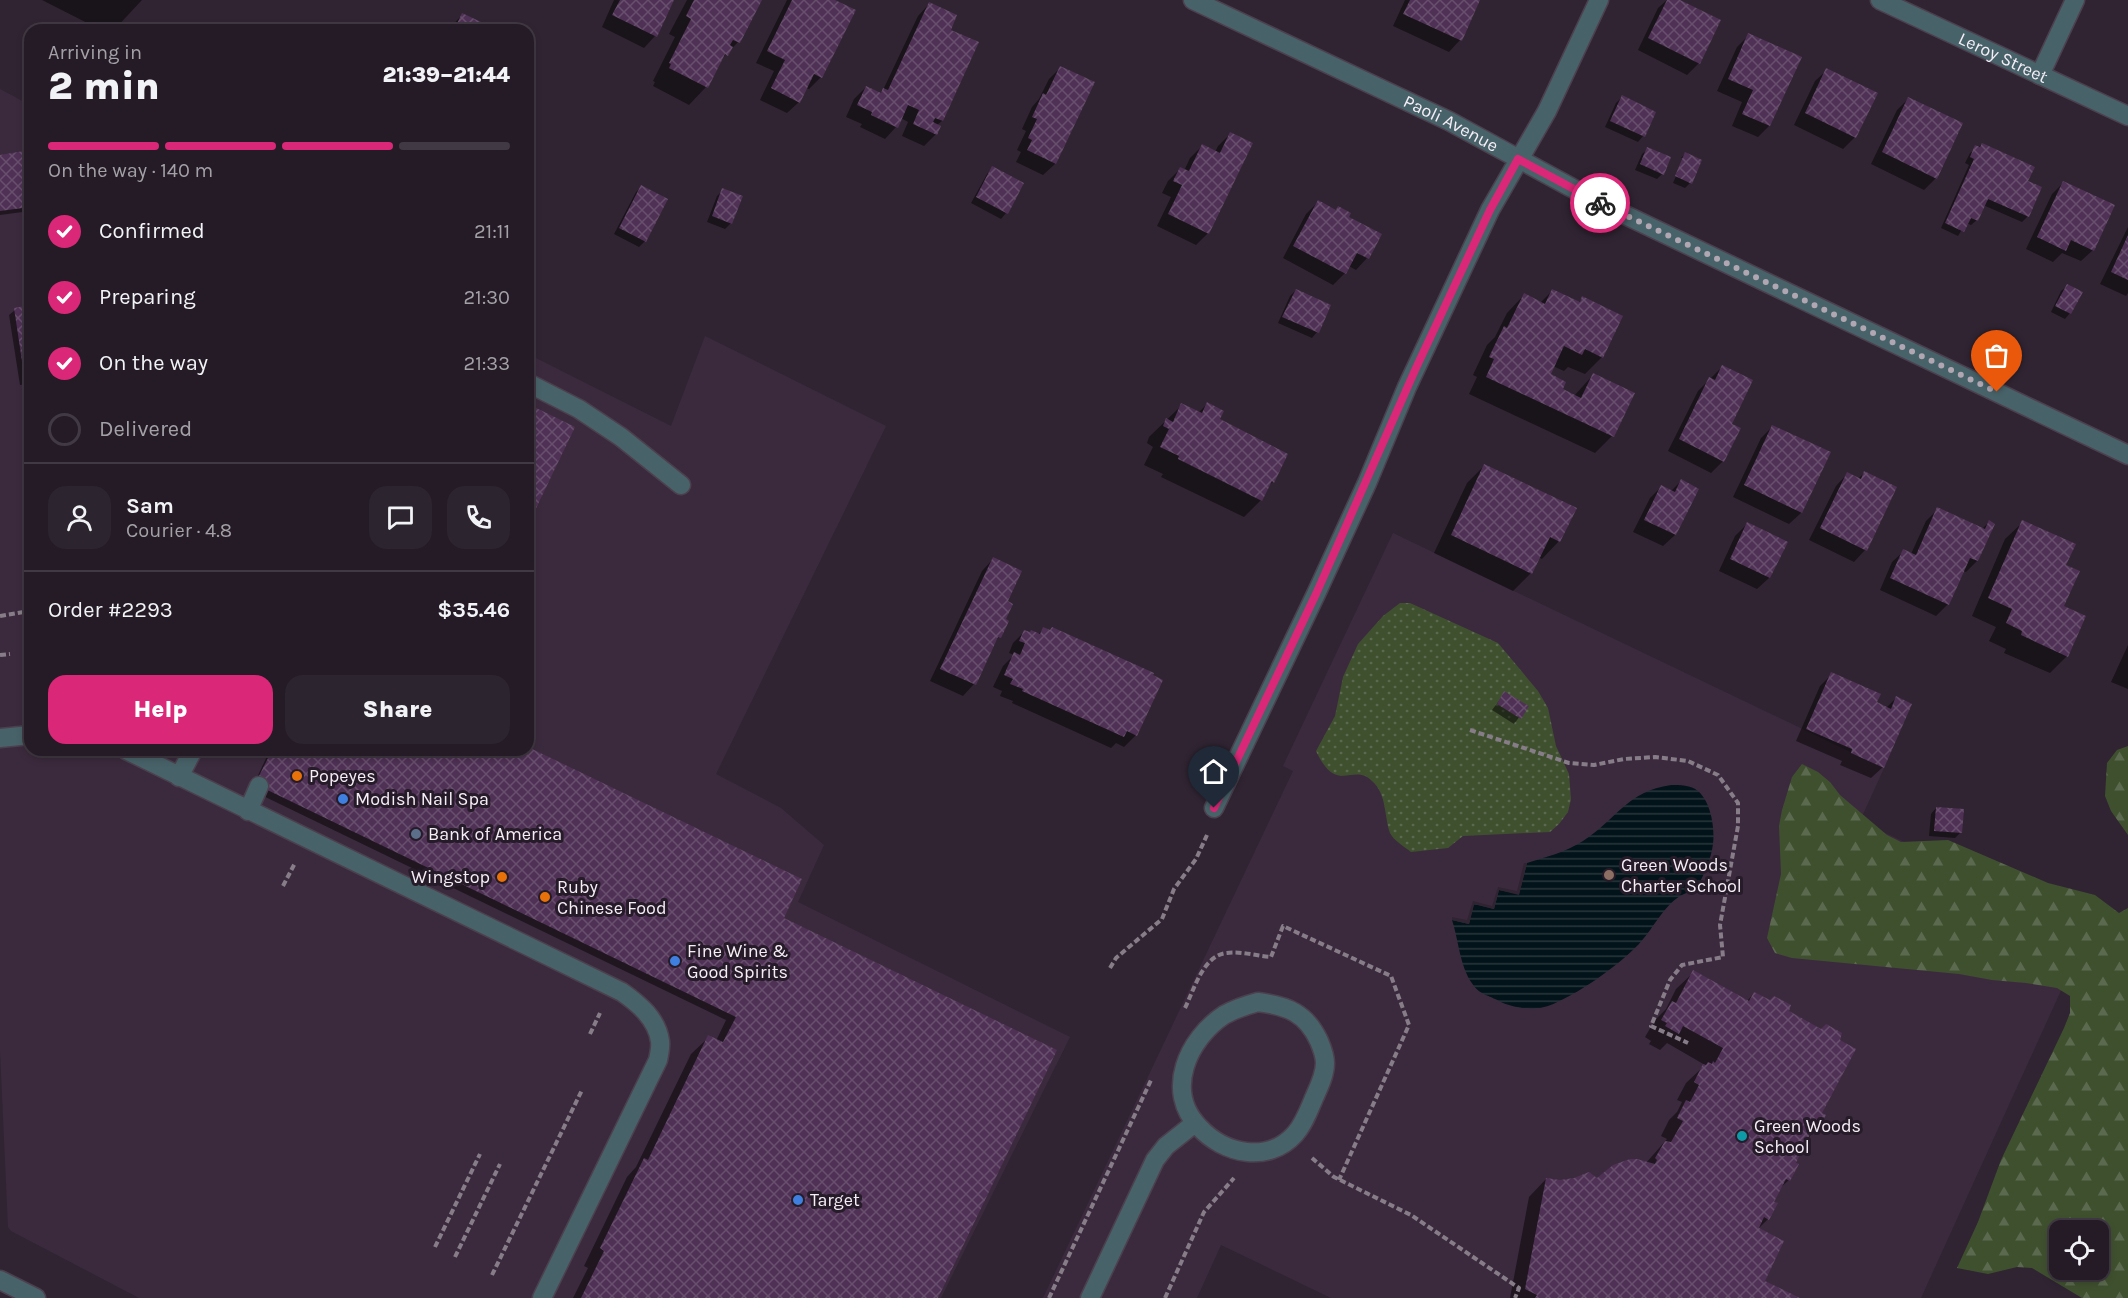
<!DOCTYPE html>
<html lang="en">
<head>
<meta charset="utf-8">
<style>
  body { margin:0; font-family:Karla,sans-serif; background:#2c242e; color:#f1f3f6; height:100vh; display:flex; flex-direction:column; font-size:22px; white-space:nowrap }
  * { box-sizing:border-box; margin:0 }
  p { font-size:20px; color:#a3a1a7 }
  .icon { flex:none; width:33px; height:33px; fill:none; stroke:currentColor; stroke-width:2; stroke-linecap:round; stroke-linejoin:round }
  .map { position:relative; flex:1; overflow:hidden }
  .details { position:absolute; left:24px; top:24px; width:510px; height:732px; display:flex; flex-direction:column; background:#241b26; border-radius:18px; box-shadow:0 3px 9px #0003,0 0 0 2px #413943 }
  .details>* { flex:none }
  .buttons { position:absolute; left:2049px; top:1220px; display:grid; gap:12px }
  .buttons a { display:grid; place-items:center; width:60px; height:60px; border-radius:12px; background:#241b26; box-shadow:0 3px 9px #0003,0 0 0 2px #413943; font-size:30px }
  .pin { position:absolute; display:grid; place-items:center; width:51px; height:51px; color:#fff; margin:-62px -26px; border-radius:50% 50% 50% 0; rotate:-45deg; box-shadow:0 0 6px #0007 }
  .pin .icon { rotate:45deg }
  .courier { position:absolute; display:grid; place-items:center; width:60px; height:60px; margin:-30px; border:4px solid #db2777; border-radius:50%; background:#fff; color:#222; box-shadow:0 2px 8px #0007 }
  .overview em { font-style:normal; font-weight:800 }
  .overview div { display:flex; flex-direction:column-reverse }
  .overview { display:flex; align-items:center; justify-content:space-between; height:102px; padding:0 24px }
  h1 { font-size:39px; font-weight:800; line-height:45px }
  .bar { display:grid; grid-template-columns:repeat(4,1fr); gap:9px 6px; align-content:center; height:72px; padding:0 24px }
  .bar i { height:8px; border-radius:4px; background:#413943 }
  .bar .selected { background:#db2777 }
  .bar p { grid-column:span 4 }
  .line { display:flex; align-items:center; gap:15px; padding:0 24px; border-top:2px solid #413943 }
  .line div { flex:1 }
  .round { display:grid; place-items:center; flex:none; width:63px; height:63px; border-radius:18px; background:#2c242e }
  ol { padding:0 24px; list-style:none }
  li { display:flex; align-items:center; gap:18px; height:66px }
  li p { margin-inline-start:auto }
  li .icon { padding:6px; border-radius:50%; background:#db2777; color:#fff; stroke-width:4 }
  li:last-child { color:#a3a1a7 }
  li i { width:33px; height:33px; border:3px solid #413943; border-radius:50% }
  .primary-button { display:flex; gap:12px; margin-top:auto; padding:12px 24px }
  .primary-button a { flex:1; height:69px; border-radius:18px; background:#db2777; color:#fff; font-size:24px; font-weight:800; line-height:69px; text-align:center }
  .primary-button a+a { background:#2c242e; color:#f1f3f6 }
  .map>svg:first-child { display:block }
</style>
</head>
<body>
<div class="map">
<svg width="2128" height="1298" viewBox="0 0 2128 1298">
  <defs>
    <pattern id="forest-firs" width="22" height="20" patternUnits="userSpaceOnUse" patternTransform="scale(1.5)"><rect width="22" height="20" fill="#3f502f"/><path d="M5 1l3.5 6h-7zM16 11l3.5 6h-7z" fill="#5b6a4e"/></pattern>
    <pattern id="park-dots" width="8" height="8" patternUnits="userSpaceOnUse" patternTransform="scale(1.5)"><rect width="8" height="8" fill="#3f502f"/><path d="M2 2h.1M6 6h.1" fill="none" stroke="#5b6a4e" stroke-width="1.8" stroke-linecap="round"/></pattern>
    <pattern id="water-rules" width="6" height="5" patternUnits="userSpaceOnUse" patternTransform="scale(1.5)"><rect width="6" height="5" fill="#02141a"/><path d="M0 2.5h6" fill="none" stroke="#28363c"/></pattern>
    <pattern id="building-cross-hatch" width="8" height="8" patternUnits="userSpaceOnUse" patternTransform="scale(1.5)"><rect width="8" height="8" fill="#4f3155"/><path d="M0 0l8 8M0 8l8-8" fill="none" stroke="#694f6e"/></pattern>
  </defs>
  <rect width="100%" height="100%" fill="#302432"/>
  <!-- built -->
  <path fill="#3b2a3d" d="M0,89l30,16v645h498v-396l143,72 34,-90 181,90 -170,348 65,34 43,37 -26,57 272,135 -129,261h-802l-128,-67 -3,-4 -8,-177z
    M1393,533l491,235 -24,53 229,108 -168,369h-590l-110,-53 -24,53h-154l250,-527 -10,-5z"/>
  <!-- forest -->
  <path fill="url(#forest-firs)" fill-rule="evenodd" d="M2128,746v89l-17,-24 -6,-15 2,-33 10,-13z
    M1802,764l16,8 12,10 10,13 47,40 14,7 47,-2 100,43 47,12 24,18 9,-5v390h-46l-50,-30 -15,-1 -29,7 -31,-6 21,-46 23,-62 63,-132 6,-15v-17l-13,-8 -31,-5 -34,-3 -33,-6 -167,-16 -17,-5 -8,-15 14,-64 -2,-48 3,-16 10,-33zM2060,1230h38v39h-38z"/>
  <!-- park -->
  <path fill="url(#park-dots)" d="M1400,603h10l88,40 40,48 10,17 8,38 13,28 2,25 -3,13 -9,12 -9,8 -87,4 -15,12 -37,4c-6,-5 -18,-12 -21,-19 -6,-17 -3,-39 -18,-52 -19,-19 -35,15 -56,-30l19,-35 8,-39 15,-33 25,-28z"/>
  <!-- water -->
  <path fill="url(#water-rules)" d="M1671,785c9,0 20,0 27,6 13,11 17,37 15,53 -2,16 -9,30 -16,44 -5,3 -12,5 -17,8 -17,11 -27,33 -41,48 -20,21 -63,52 -91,62 -14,5 -36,2 -49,-5 -15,-8 -21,-6 -31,-24 -9,-18 -10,-39 -16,-57l17,4 5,-20 20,5 5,-19 20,4 8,-31c19,-6 39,-11 56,-22 34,-22 44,-50 88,-56z"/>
  <!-- pier -->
  <path fill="#302432" d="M1524,863h3l-8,32 -20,-5 -5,19 -20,-5 -5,20 -17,-4v-3l15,3 6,-19 19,5 6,-19 19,4z"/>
  <!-- shadow -->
  <path fill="#0007" d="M42,0h100l-28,30h-13z
    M614,0h60l-19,36 -11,12 -42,-21z
    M687,0h73l-22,42 -20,21 -12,24 -17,18 -36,-19 2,-4 -2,-1 22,-44 -6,-3z
    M787,0h45l-11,77 -12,12 -3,-1 -7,14 -12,11 -27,-13 14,-29 -18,-8z
    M1405,0h73l-18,40 -11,12 -56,-26z
    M1667,0h10l22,63 -12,12 -49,-25 20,-42z
    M929,4l20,26 28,13 -35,78 -5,4 -1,9 -12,12 -22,-10 6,-14 -7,-4 -5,9 -11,12 -25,-12 2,-3 -16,-7 8,-18 12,-12 14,7 3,-4 35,-74z
    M462,15l33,15h-47z
    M1749,35l20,91 -11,11 -26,-11 10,-24 -25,-11 20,-44z
    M1061,67l32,16 -38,81 -12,11 -27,-13 5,-10 -4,-2 9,-19 -4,-2 10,-22 7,-8 10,-20z
    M1827,70l28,67 -12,12 -49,-24 21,-44z
    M1622,97l32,16 -11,23 -5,6 -33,-15 11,-24z
    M1908,99l28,79 -12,12 -53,-26 26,-54z
    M1230,134l-22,99 -12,12 -39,-19 14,-29 -9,-4 6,-12 12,-12 4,2 6,-13 12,-12 13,6 3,-6z
    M1982,144l44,38 14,6 -13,29 -5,5 -39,-17 -6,15 -6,5 -5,-2 -8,13 -17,-8 28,-63 -4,-2 5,-10z
    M1648,149l14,25 -5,5 -22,-9 7,-16z
    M30,152v59l-30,4v-59z
    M1685,154l5,29 -5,5 -12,-5 11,-25h-3z
    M992,168l14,45 -5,6 -30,-16 16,-29z
    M2063,183l30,67 -12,11 -19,-8 -9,9 -27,-13 26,-55z
    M641,187l4,54 -6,6 -25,-13 22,-42z
    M723,190l8,33 -6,6 -18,-7 10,-26z
    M1318,202l17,9 3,-3 9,9 20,41 -11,12 -7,-4 -4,7 -12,12 -50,-27 23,-44z
    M2128,227v66l-2,3 -26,-12z
    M2067,286l3,27 -5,6 -14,-7 10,-21z
    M1296,290l21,42 -5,6 -34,-15 12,-27z
    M1552,291l26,12 5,-5 19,59 -17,17 -17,-7 -4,4 -11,-5 -4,9 12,15 13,6 19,-21 19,61 -17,17 -126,-59 8,-17 -4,-2 14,-30 8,-8 12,-24 17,-18 16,8z
    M30,307v85l-2,1 -1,-9 -7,1 -11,-70 6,-5z
    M1722,367l8,58 -7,36 -12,12 -43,-22 30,-60z
    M1207,404l11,16 55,62 -7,6 -5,12 -17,17 -83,-40 2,-3 -19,-9 9,-18 -6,-4 2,-6 33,-32 16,8z
    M1772,427l57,26 -28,60 -12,11 -56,-27 28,-59z
    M1484,466l75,75 -17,18 -4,-2 -7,16 -18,18 -79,-38 33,-70z
    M1864,473l1,77 -11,12 -45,-22 27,-54 11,-12 11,5z
    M1681,481l16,8 -22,46 -12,11 -30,-14 17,-34 11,-11 10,4z
    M1938,509l44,20 7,-7 -12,39 -11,11 -3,-1 -15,33 -12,12 -56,-26 12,-28 12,-11 7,3 15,-33z
    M2023,522l41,44 -2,41 5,49 -17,17 -46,-20 2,-4 -17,-8 7,-14 -24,-11 33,-77z
    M1747,524l22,54 -12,11 -38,-18 16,-35z
    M993,559l6,78 -5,6 -20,41 -11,12 -33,-15 52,-110z
    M1044,629l92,106 -12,12 -8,-4 -5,5 -99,-45 1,-2 -13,-5 2,-5 -9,-4 10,-21 11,-11 -5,-2 4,-10 12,-12 13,3z
    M2128,645v44l-17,-7z
    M1832,674l43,29 11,5 10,-10 -13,69 -12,11 -31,-13 2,-4 -46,-20 24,-55z
    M1505,693l22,14 -13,17 -22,-14z
    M528,748l250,176 158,374h-363l15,-30 -4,-2 43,-89 9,-10 55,-113 18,-17 7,4 10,-21 -475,-230 19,-40h258z
    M1936,808l24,25 -5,5 -26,-2 2,-22z
    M1694,972l53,29 7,-8 33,19 33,101 -5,18 -10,10 -16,39 -10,9 -7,13 -4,17 -10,10 5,52 33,17h-286l19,-101 17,-18 14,2 37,-1 49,-17 21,-24 -6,-3 8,-16 8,-8 5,-10 -5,-2 9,-17 19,-18 -38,-22 -7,7 -11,-6 2,-3 -6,-4 10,-17 11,-11 10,-20z"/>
  <!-- building -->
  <path fill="url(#building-cross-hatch)" d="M620,0h54l-17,37 -45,-22z
    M694,0h68l-22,43 -7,-3 -3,5 3,2 -5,9 -3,-2 -17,34 -39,-20 2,-4 -2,-1 22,-44 -5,-3z
    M792,0h43l21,10 -34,68 -8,-4 -14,29 -29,-15 14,-28 -18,-9z
    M1410,0h70l-18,41 -59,-27z
    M1667,0h13l41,20 -21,44 -52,-26z
    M929,2l28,13 -6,15 28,12 -36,79 -8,-3 -2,4 8,4 -4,9 -24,-11 6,-14 -11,-5 -10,23 -27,-13 1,-3 -15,-7 9,-19 15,7 2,-5 5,2z
    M462,13l36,17h-44z
    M1748,33l54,24 -32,69 -28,-12 11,-24 -25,-11z
    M1060,66l35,16 -39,82 -29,-14 5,-10 -4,-2 9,-19 -5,-2 11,-24 3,2z
    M1826,68l52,25 -22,45 -51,-25z
    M1622,95l34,17 -11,25 -35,-16z
    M1908,97l55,26 -26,56 -55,-27z
    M1230,132l23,11 -44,91 -41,-20 14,-29 -9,-4 7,-14 9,4 13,-27 18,9z
    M1982,143l53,24 -7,14 14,6 -13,30 -41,-18 -10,22 -7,-3 -7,14 -19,-9 29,-64 -4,-2 5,-12 5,2z
    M1647,147l24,10 -7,18 -24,-11z
    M30,150v57l-30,4v-56z
    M1685,152l17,8 -10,24 -17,-8z
    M992,166l32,17 -16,31 -32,-17z
    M2063,181l52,24 -21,46 -23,-11 -5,11 -29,-14z
    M641,185l27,14 -22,43 -27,-14z
    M722,188l21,8 -11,28 -20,-8z
    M1318,200l18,10 2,-4 13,7 -2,4 33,17 -13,25 -12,-6 -11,21 -53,-28z
    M2128,235v45l-17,-8z
    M2067,284l16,8 -12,22 -16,-8z
    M1296,289l35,16 -12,28 -37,-16z
    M1552,289l28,13 2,-6 41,20 -20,42 -18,-9 -3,6 -18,-9 -13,28 15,8 -3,7 18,9 12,-25 42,20 -21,44 -128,-60 8,-18 -5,-2 15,-31 3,2 17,-35 21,11z
    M30,305v75l-5,1 -11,-73z
    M1722,365l31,15 -21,44 9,4 -17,34 -45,-23 30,-62 6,3z
    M1207,402l17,9 -4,8 68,35 -14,29 -2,-2 -10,20 -84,-42 1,-3 -19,-9 9,-18 -6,-3 3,-8 7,4 8,-19 21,10z
    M528,404l47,23 -47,98z
    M1772,425l59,27 -29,61 -58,-28z
    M1484,464l93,44 -17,34 -10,-5 -18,37 -81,-39z
    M1864,471l33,16 -30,64 -47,-23 27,-56 14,7z
    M1681,479l18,10 -23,46 -32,-15 17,-35 14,7z
    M1937,507l48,22 4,-9 6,4 -17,37 -8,-3 -21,47 -59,-27 13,-29 13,6z
    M2022,520l54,24 -10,21 14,6 -16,35 22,10 -18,41 -47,-22 1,-4 -16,-8 6,-14 -24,-11z
    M1747,522l41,20 -18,36 -40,-19z
    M993,557l29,14 -14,30 5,3 -7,15 3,2 -8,17 -3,-1 -22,48 -36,-16z
    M1043,627l7,3 2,-3 102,46 -1,2 10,5 -26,56 -10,-5 -3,6 -102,-46 1,-2 -13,-5 3,-5 -9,-4 10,-23 6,3 5,-12 -6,-2 5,-11 6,2 1,-2 9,4z
    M1831,672l50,22 -4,8 14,7 5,-13 16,8 -28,64 -33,-15 1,-4 -46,-20z
    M1504,691l25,15 -8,13 -24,-15z
    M528,747l274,132 -18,39 273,132 -119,248h-357l23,-47 -4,-3 44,-90 4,2 60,-125 15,7 13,-25 -481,-233 17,-34h256z
    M1936,807l28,2 -2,24 -28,-2z
    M1693,970l56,31 5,-9 16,8 4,-4 17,9 -2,6 32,18 5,-5 16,9 -2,7 16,9 -34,64 4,2 -9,17 -5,-2 -16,33 3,1 -9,17 -4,-2 -12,23 4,1 -9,17 -5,-3 -5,11 25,13 -19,40 35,17h-265l2,-3 -12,-6 21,-111 14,2 14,-2 15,-6 8,6 16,-13 17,-6h7l18,5 2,-4 -2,-2 10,-17 6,1 12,-21 -6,-3 9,-18 4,2 9,-17 -5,-3 9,-18 3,1 2,-3 4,2 1,-3 2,2 8,-15 -40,-22 -4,8 -14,-8 2,-3 -6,-3 11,-19 4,2z"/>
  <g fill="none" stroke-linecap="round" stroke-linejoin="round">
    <defs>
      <path id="lane" d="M528,383l51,26 42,28 60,48
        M0,738l30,-3
        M126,750l496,242c17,12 35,27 38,49 1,6 -1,14 -2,19l-116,238
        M179,777l14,-27
        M248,811l11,-25
        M1258,1002c30,4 48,11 61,39 3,7 6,15 6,22 0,12 -6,24 -11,35 -5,12 -10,26 -19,36 -27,30 -71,20 -96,-7 -35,-36 -11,-88 25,-112 11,-6 23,-10 34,-13z
        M1090,1298l65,-138 11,-14 29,-23"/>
      <g id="street">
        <path id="s1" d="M1193,0l256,121 149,81 530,253"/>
        <path id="s2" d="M1880,0l248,116"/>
        <path d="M2040,75l35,-75"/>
        <path d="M1214,808l102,-214 51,-111 40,-96 83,-177 57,-99 52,-111"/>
        <path d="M0,1280l36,18"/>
      </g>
    </defs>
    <!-- lane casing -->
    <use href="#lane" stroke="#4c404e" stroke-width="21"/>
    <!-- street casing -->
    <use href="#street" stroke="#4c404e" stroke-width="21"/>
    <!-- path -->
    <path stroke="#877d88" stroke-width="4" stroke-dasharray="6 3" stroke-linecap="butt" d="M0,616l24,-4
      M0,655l10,-1
      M1470,730l99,33 25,2 30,-6 31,-2 33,4 30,14 20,28v23l-18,99 3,32 -41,8 -12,15 -19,46 37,17
      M283,886l12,-23
      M1110,968l6,-10 46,-39 12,-30 22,-30 11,-24
      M1185,1008c9,-18 18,-53 42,-55 14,-2 30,3 44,4l12,-31 108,50 18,49 -70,155
      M590,1034l10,-21
      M1312,1158l22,19 77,38 108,73 -4,10
      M435,1247l45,-93
      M455,1257l45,-93
      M492,1275l90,-185
      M1049,1298l103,-220
      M1165,1298l39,-86 30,-34"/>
    <!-- lane -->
    <use href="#lane" stroke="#486269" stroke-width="18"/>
    <!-- street -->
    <use href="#street" stroke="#486269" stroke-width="18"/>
  </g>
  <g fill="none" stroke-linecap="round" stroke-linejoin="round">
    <!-- done -->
    <path stroke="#b1a7b2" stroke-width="6" stroke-dasharray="0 10.8" d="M1600,203l397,189"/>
    <!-- route -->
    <path stroke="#db2777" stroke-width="8" d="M1214,808l102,-214 100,-226 74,-158 28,-51 82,44"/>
  </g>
  <!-- markers -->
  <g fill="#e8710a" stroke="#261b28" stroke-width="2">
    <circle cx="297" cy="776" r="6"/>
    <circle cx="502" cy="877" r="6"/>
    <circle cx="545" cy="897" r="6"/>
  </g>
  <g fill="#3f7fe0" stroke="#261b28" stroke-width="2">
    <circle cx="343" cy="799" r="6"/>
    <circle cx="675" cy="961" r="6"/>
    <circle cx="798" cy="1200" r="6"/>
  </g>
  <circle fill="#5c6f8a" stroke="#261b28" stroke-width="2" cx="416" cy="834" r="6"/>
  <circle fill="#8d6e63" stroke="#261b28" stroke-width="2" cx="1609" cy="875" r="6"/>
  <circle fill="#0f9aa8" stroke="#261b28" stroke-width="2" cx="1742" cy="1136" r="6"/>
  <g text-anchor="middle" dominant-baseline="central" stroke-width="6" stroke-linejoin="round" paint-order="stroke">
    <!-- street labels -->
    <g font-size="18" fill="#f6eef7" stroke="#261b28">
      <text stroke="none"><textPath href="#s2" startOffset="136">Leroy Street</textPath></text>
      <text stroke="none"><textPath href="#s1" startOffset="286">Paoli Avenue</textPath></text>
    </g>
    <!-- poi labels -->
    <g font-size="18" fill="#f6eef7" stroke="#261b28" text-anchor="start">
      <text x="309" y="776">Popeyes</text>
      <text x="355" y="799">Modish Nail Spa</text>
      <text x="428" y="834">Bank of America</text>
      <text x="1621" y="865">Green Woods<tspan x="1621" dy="21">Charter School</tspan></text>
      <text x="490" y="877" text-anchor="end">Wingstop</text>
      <text x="557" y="887">Ruby<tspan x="557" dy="21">Chinese Food</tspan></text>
      <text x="687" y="951">Fine Wine &amp;<tspan x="687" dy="21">Good Spirits</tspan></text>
      <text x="1754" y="1126">Green Woods<tspan x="1754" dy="21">School</tspan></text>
      <text x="810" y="1200">Target</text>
    </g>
  </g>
</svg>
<div class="buttons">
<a><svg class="icon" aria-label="locate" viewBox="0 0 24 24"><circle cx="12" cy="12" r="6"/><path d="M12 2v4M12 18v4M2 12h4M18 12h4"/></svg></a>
</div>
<div class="pin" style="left:1997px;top:392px;background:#ea580c"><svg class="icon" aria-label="bag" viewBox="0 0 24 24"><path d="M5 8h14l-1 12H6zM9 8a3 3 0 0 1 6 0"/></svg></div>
<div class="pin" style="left:1214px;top:808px;background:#1f2937"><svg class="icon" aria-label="home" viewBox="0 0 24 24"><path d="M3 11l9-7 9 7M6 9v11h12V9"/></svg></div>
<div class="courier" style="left:1600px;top:203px"><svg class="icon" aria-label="bike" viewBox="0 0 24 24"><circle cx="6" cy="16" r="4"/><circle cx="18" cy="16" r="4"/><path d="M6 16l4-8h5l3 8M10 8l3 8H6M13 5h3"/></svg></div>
<section class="details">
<div class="overview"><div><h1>2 min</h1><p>Arriving in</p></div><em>21:39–21:44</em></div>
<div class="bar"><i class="selected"></i><i class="selected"></i><i class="selected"></i><i></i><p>On the way · 140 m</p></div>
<ol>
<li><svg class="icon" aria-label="check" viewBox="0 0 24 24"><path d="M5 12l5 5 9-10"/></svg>Confirmed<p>21:11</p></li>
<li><svg class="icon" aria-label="check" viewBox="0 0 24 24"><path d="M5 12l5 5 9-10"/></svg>Preparing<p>21:30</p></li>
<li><svg class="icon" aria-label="check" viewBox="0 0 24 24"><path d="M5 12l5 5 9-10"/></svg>On the way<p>21:33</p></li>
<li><i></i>Delivered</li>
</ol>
<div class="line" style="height:108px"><a class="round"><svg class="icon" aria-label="person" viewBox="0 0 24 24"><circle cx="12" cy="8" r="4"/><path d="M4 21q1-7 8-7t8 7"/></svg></a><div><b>Sam</b><p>Courier · 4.8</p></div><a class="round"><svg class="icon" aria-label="chat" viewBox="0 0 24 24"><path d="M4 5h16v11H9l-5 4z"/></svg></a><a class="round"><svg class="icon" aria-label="phone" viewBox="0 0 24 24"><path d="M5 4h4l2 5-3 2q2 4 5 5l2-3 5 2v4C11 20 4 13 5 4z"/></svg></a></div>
<div class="line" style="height:78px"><div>Order #2293</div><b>$35.46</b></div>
<div class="primary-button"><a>Help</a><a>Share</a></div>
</section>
</div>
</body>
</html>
